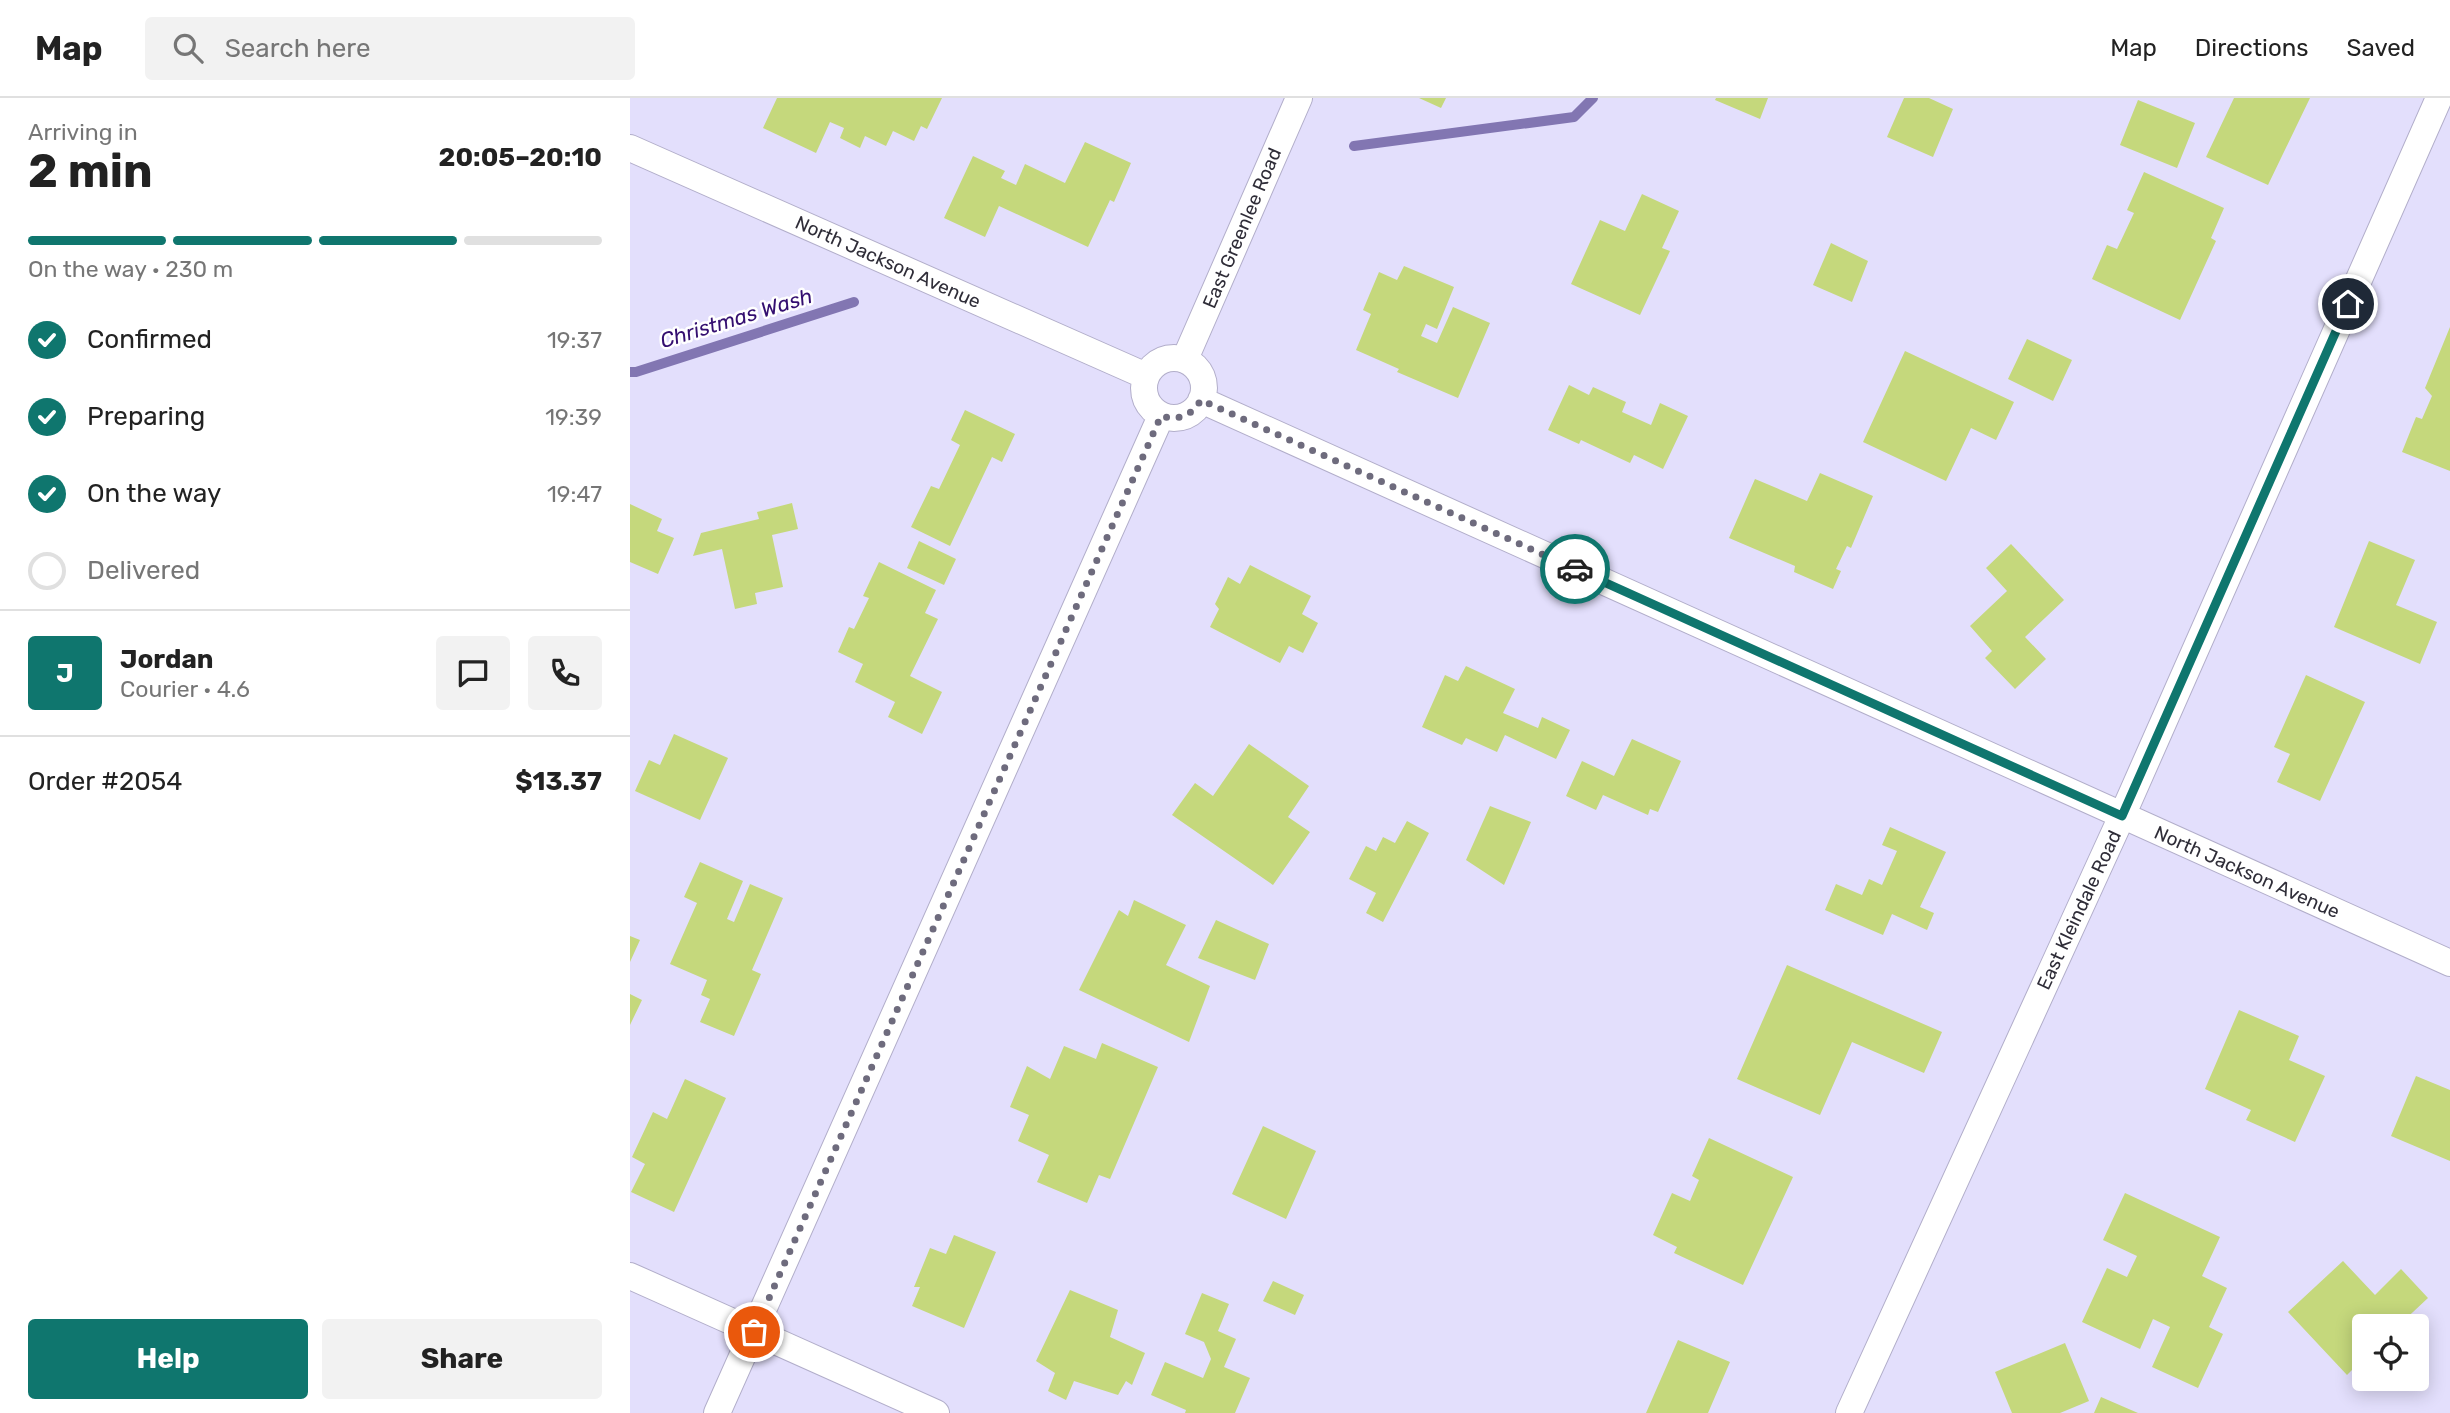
<!DOCTYPE html>
<html lang="en">
<head>
<meta charset="utf-8">
<style>
  body { margin:0; font-family:Rubik,sans-serif; background:#f2f2f2; color:#222; height:100vh; display:flex; flex-direction:column; font-size:26px; white-space:nowrap }
  * { box-sizing:border-box; margin:0 }
  p { font-size:23px; color:#767676 }
  .icon { flex:none; width:38px; height:38px; fill:none; stroke:currentColor; stroke-width:2; stroke-linecap:round; stroke-linejoin:round }
  .map { position:relative; flex:1; overflow:hidden }
  .side { display:flex; flex-direction:column; background:#fff; width:630px }
  .side>* { flex:none }
  .fabs { position:absolute; left:1722px; top:1216px; display:grid; gap:14px }
  .fabs a { display:grid; place-items:center; width:77px; height:77px; border-radius:7px; background:#fff; box-shadow:0 4px 18px #0003; font-size:35px }
  .pin { position:absolute; display:grid; place-items:center; width:60px; height:60px; color:#fff; margin:-30px; border:4px solid #fff; border-radius:50%; box-shadow:0 2px 7px #0007 }
  .courier { position:absolute; display:grid; place-items:center; width:70px; height:70px; margin:-35px; border:5px solid #0f766e; border-radius:50%; background:#fff; color:#222; box-shadow:0 2px 9px #0007 }
  .head em { font-style:normal; font-weight:700 }
  .head div { display:flex; flex-direction:column-reverse }
  .head { display:flex; align-items:center; justify-content:space-between; height:119px; padding:0 28px }
  h1 { font-size:46px; font-weight:700; line-height:52px }
  .bar { display:grid; grid-template-columns:repeat(4,1fr); gap:10px 7px; align-content:center; height:84px; padding:0 28px }
  .bar i { height:9px; border-radius:5px; background:#e0e0e0 }
  .bar .current { background:#0f766e }
  .bar p { grid-column:span 4 }
  .line { display:flex; align-items:center; gap:18px; padding:0 28px; border-top:2px solid #e0e0e0 }
  .line div { flex:1 }
  .round { display:grid; place-items:center; flex:none; width:74px; height:74px; border-radius:7px; background:#f2f2f2 }
  ol { padding:0 28px; list-style:none }
  li { display:flex; align-items:center; gap:21px; height:77px }
  li p { margin-inline-start:auto }
  li .icon { padding:7px; border-radius:50%; background:#0f766e; color:#fff; stroke-width:4 }
  li:last-child { color:#767676 }
  li i { width:38px; height:38px; border:4px solid #e0e0e0; border-radius:50% }
  .button { display:flex; gap:14px; margin-top:auto; padding:14px 28px }
  .button a { flex:1; height:80px; border-radius:7px; background:#0f766e; color:#fff; font-size:28px; font-weight:700; line-height:80px; text-align:center }
  .button a+a { background:#f2f2f2; color:#222 }
  header { display:flex; align-items:center; gap:42px; box-sizing:border-box; height:98px; padding:0 35px; background:#fff; border-bottom:2px solid #e0e0e0 }
  header strong { font-size:33px }
  nav { display:flex; gap:38px; margin-inline-start:auto; font-size:24px }
  .search { width:490px; height:63px; background:#f2f2f2; display:flex; align-items:center; gap:18px; box-sizing:border-box; padding:0 24px; border-radius:7px; color:#767676; font-size:26px }
  main { display:flex; flex:1; min-height:0 }
  .map>svg:first-child { display:block }
</style>
</head>
<body>
<header>
<strong>Map</strong>
<div class="search"><svg class="icon" aria-label="search" viewBox="0 0 24 24"><circle cx="10" cy="10" r="6"/><path d="M15 15l6 6"/></svg>Search here</div>
<nav><a>Map</a><a>Directions</a><a>Saved</a></nav>
</header>
<main>
<section class="side">
<div class="head"><div><h1>2 min</h1><p>Arriving in</p></div><em>20:05–20:10</em></div>
<div class="bar"><i class="current"></i><i class="current"></i><i class="current"></i><i></i><p>On the way · 230 m</p></div>
<ol>
<li><svg class="icon" aria-label="check" viewBox="0 0 24 24"><path d="M5 12l5 5 9-10"/></svg>Confirmed<p>19:37</p></li>
<li><svg class="icon" aria-label="check" viewBox="0 0 24 24"><path d="M5 12l5 5 9-10"/></svg>Preparing<p>19:39</p></li>
<li><svg class="icon" aria-label="check" viewBox="0 0 24 24"><path d="M5 12l5 5 9-10"/></svg>On the way<p>19:47</p></li>
<li><i></i>Delivered</li>
</ol>
<div class="line" style="height:126px"><b class="round" style="background:#0f766e;color:#fff">J</b><div><b>Jordan</b><p>Courier · 4.6</p></div><a class="round"><svg class="icon" aria-label="chat" viewBox="0 0 24 24"><path d="M4 5h16v11H9l-5 4z"/></svg></a><a class="round"><svg class="icon" aria-label="phone" viewBox="0 0 24 24"><path d="M5 4h4l2 5-3 2q2 4 5 5l2-3 5 2v4C11 20 4 13 5 4z"/></svg></a></div>
<div class="line" style="height:91px"><div>Order #2054</div><b>$13.37</b></div>
<div class="button"><a>Help</a><a>Share</a></div>
</section>
<div class="map">
<svg width="1820" height="1315" viewBox="0 0 1820 1315">
  <rect width="100%" height="100%" fill="#e3dffc"/>
  <g fill="none" stroke-linecap="round" stroke-linejoin="round">
    <!-- stream -->
    <path stroke="#8276b2" stroke-width="10" d="M724,48l220,-29 19,-19
      M0,274h6l218,-70"/>
  </g>
  <!-- building -->
  <path fill="#c5d87c" d="M147,0h165l-15,31 -6,-3 -7,15 -21,-10 -7,15 -21,-10 -5,12 -20,-10 4,-10 -14,-6 -14,31 -53,-25z
    M789,0h27l-5,10z
    M1086,0h52l-8,21 -45,-19z
    M1274,0h25l24,11 -20,48 -46,-20z
    M1604,0h76l-42,87 -62,-28z
    M1508,2l57,23 -18,45 -57,-23z
    M455,44l46,21 -17,39 -4,-2 -22,47 -89,-41 -14,31 -41,-19 29,-62 32,15 -4,7 15,7 9,-21 40,19z
    M1514,74l80,36 -13,30 5,3 -36,79 -88,-41 15,-34 10,4 17,-36 -7,-3z
    M1012,96l37,17 -17,37 8,3 -30,64 -69,-31 29,-64 25,11z
    M1201,145l37,18 -16,41 -39,-17z
    M774,168l50,21 -17,42 -11,-5 -5,12 16,7 16,-36 37,16 -32,75 -61,-26 2,-3 -43,-19 15,-36 -8,-4 16,-38 18,8z
    M1820,229v144l-48,-19 14,-35 6,2 10,-23 -7,-8z
    M1397,241l45,21 -19,41 -45,-22z
    M1275,253l109,51 -18,38 -25,-12 -25,53 -83,-39z
    M939,287l20,10 4,-8 33,15 -4,10 29,13 9,-22 28,13 -25,53 -29,-14 -4,8 -49,-23 -2,4 -31,-14z
    M335,312l50,24 -13,28 -10,-5 -42,89 -39,-19 20,-41 8,3 21,-44 -9,-5z
    M1190,375l53,23 -22,52 -4,-2 -11,23 5,2 -8,18 -39,-17 1,-6 -66,-28 26,-59 52,22z
    M162,405l6,26 -26,6 11,52 -28,6 2,11 -22,5 -13,-60 -29,7 8,-23 58,-14 -2,-7z
    M0,406l32,15 -5,12 17,7 -16,36 -28,-12z
    M289,443l37,18 -12,26 -37,-17z
    M1739,443l46,19 -19,45 41,17 -17,42 -86,-37z
    M1381,446l53,56 -39,37 21,22 -31,30 -30,-31 7,-7 -22,-25 37,-35 -21,-23z
    M249,464l57,28 -11,23 13,6 -28,57 32,16 -20,42 -34,-17 7,-15 -40,-20 8,-18 -25,-12 11,-25 5,2 15,-31 -6,-2z
    M620,467l61,31 -9,18 16,9 -15,30 -14,-7 -9,17 -70,-36 9,-18 -4,-5 13,-27 12,7z
    M836,568l49,23 -12,24 35,15 4,-11 28,13 -14,29 -51,-24 -8,17 -31,-14 -4,7 -40,-18 23,-52 13,6z
    M1676,577l59,27 -45,99 -43,-19 13,-28 -16,-7z
    M44,636l54,24 -28,62 -65,-29 14,-31 11,5z
    M1002,641l49,22 -23,51 -8,-3 -2,6 -45,-20 -7,15 -30,-14 16,-35 32,15z
    M619,646l60,42 -21,31 22,15 -37,53 -101,-70 23,-32 18,13z
    M860,708l41,16 -27,63 -38,-25z
    M777,723l22,12 -46,89 -17,-9 10,-20 -27,-14 17,-33 10,5 7,-14 12,6z
    M1260,729l56,25 -26,55 14,6 -7,17 -35,-16 -9,21 -58,-25 11,-26 26,11 7,-16 13,6 15,-34 -15,-6z
    M70,764l43,19 -16,38 7,3 16,-38 33,14 -31,72 9,4 -27,62 -34,-14 10,-23 -9,-4 6,-15 -37,-16 27,-61 -13,-6z
    M504,802l52,25 -20,40 44,21 -21,56 -110,-52 40,-80 9,6z
    M586,822l53,24 -14,36 -57,-22z
    M0,838l10,4 -10,22z
    M1157,867l155,67 -18,41 -72,-31 -32,73 -83,-36z
    M0,896l12,6 -12,25z
    M1609,912l60,26 -10,24 36,16 -30,66 -49,-22 5,-10 -46,-21z
    M472,945l56,24 -48,112 -11,-4 -12,28 -50,-21 12,-27 -31,-14 11,-26 -19,-8 17,-41 23,13 14,-33 32,13z
    M1786,978l34,14v71l-59,-25z
    M55,981l41,19 -52,114 -43,-20 14,-28 -13,-7 21,-45 14,7z
    M633,1028l53,25 -30,68 -54,-25z
    M1079,1040l84,39 -50,108 -69,-32 3,-6 -24,-12 19,-42 18,8 9,-21 -7,-4z
    M1495,1095l95,44 -18,39 25,12 -18,39 14,7 -25,54 -46,-21 18,-40 -17,-8 -13,30 -58,-27 25,-54 20,9 10,-21 -34,-16z
    M324,1137l42,17 -32,76 -52,-22 8,-19h-6l16,-39 16,6z
    M1713,1163l32,34 26,-26 27,29 -30,28h-34v32l-17,17 -59,-63z
    M643,1183l31,14 -9,20 -32,-14z
    M440,1192l48,20 -8,27 35,16 -13,32 -6,-4 -8,14 -44,-14 -8,19 -18,-9 7,-18 -19,-12z
    M572,1195l27,11 -11,27 18,8 -12,28 26,11 -15,35h-50l1,-3 -35,-15 14,-33 38,16 8,-19 -7,-17 -19,-8z
    M1048,1242l52,22 -22,51h-62z
    M1435,1245l24,58 -29,12h-48l-17,-41z
    M1471,1299l37,16h-44z"/>
  <g fill="none" stroke-linecap="round" stroke-linejoin="round">
    <defs>
      <path id="minor" d="M0,50l516,228
        M514 290a30 30 0 1 1 60 0a30 30 0 1 1-60 0Z
        M555,261l114,-261
        M571,302l1249,563
        M0,1178l306,137
        M87,1315l444,-997
        M1219,1315l273,-597 317,-718"/>
    </defs>
    <!-- minor casing -->
    <use href="#minor" stroke="#b2aeca" stroke-width="28"/>
    <!-- minor -->
    <use href="#minor" stroke="#fff" stroke-width="26"/>
  </g>
  <g fill="none" stroke-linecap="round" stroke-linejoin="round">
    <!-- done -->
    <path stroke="#6e6b7d" stroke-width="7" stroke-dasharray="0 12.6" d="M124,1234l407,-916c18,5 30,0 40,-16l374,169"/>
    <!-- route -->
    <path stroke="#0f766e" stroke-width="9" d="M945,471l547,247 226,-512"/>
  </g>
  <g text-anchor="middle" dominant-baseline="central" stroke-width="5" stroke-linejoin="round" paint-order="stroke">
    <!-- street labels -->
    <g font-size="19" fill="#2f2d38" stroke="#fff">
      <text transform="translate(612 130) rotate(-67)">East Greenlee Road</text>
      <text transform="translate(258 164) rotate(24)">North Jackson Avenue</text>
      <text transform="translate(1617 774) rotate(24)">North Jackson Avenue</text>
      <text transform="translate(1449 812) rotate(-65)">East Kleindale Road</text>
    </g>
    <!-- water labels -->
    <g font-size="21" font-style="italic" fill="#340f70" stroke="#fff">
      <text transform="translate(106 220) rotate(-17)">Christmas Wash</text>
    </g>
  </g>
</svg>
<div class="fabs">
<a><svg class="icon" aria-label="locate" viewBox="0 0 24 24"><circle cx="12" cy="12" r="6"/><path d="M12 2v4M12 18v4M2 12h4M18 12h4"/></svg></a>
</div>
<div class="pin" style="left:124px;top:1234px;background:#ea580c"><svg class="icon" aria-label="bag" viewBox="0 0 24 24"><path d="M5 8h14l-1 12H6zM9 8a3 3 0 0 1 6 0"/></svg></div>
<div class="pin" style="left:1718px;top:206px;background:#1f2937"><svg class="icon" aria-label="home" viewBox="0 0 24 24"><path d="M3 11l9-7 9 7M6 9v11h12V9"/></svg></div>
<div class="courier" style="left:945px;top:471px"><svg class="icon" aria-label="car" viewBox="0 0 24 24"><path d="M5 17H2v-5l4-1 3-4h7l3 4 3 1v5h-3M9 17h6M6 11h13"/><circle cx="7" cy="17" r="2"/><circle cx="17" cy="17" r="2"/></svg></div>
</div>
</main>
</body>
</html>
